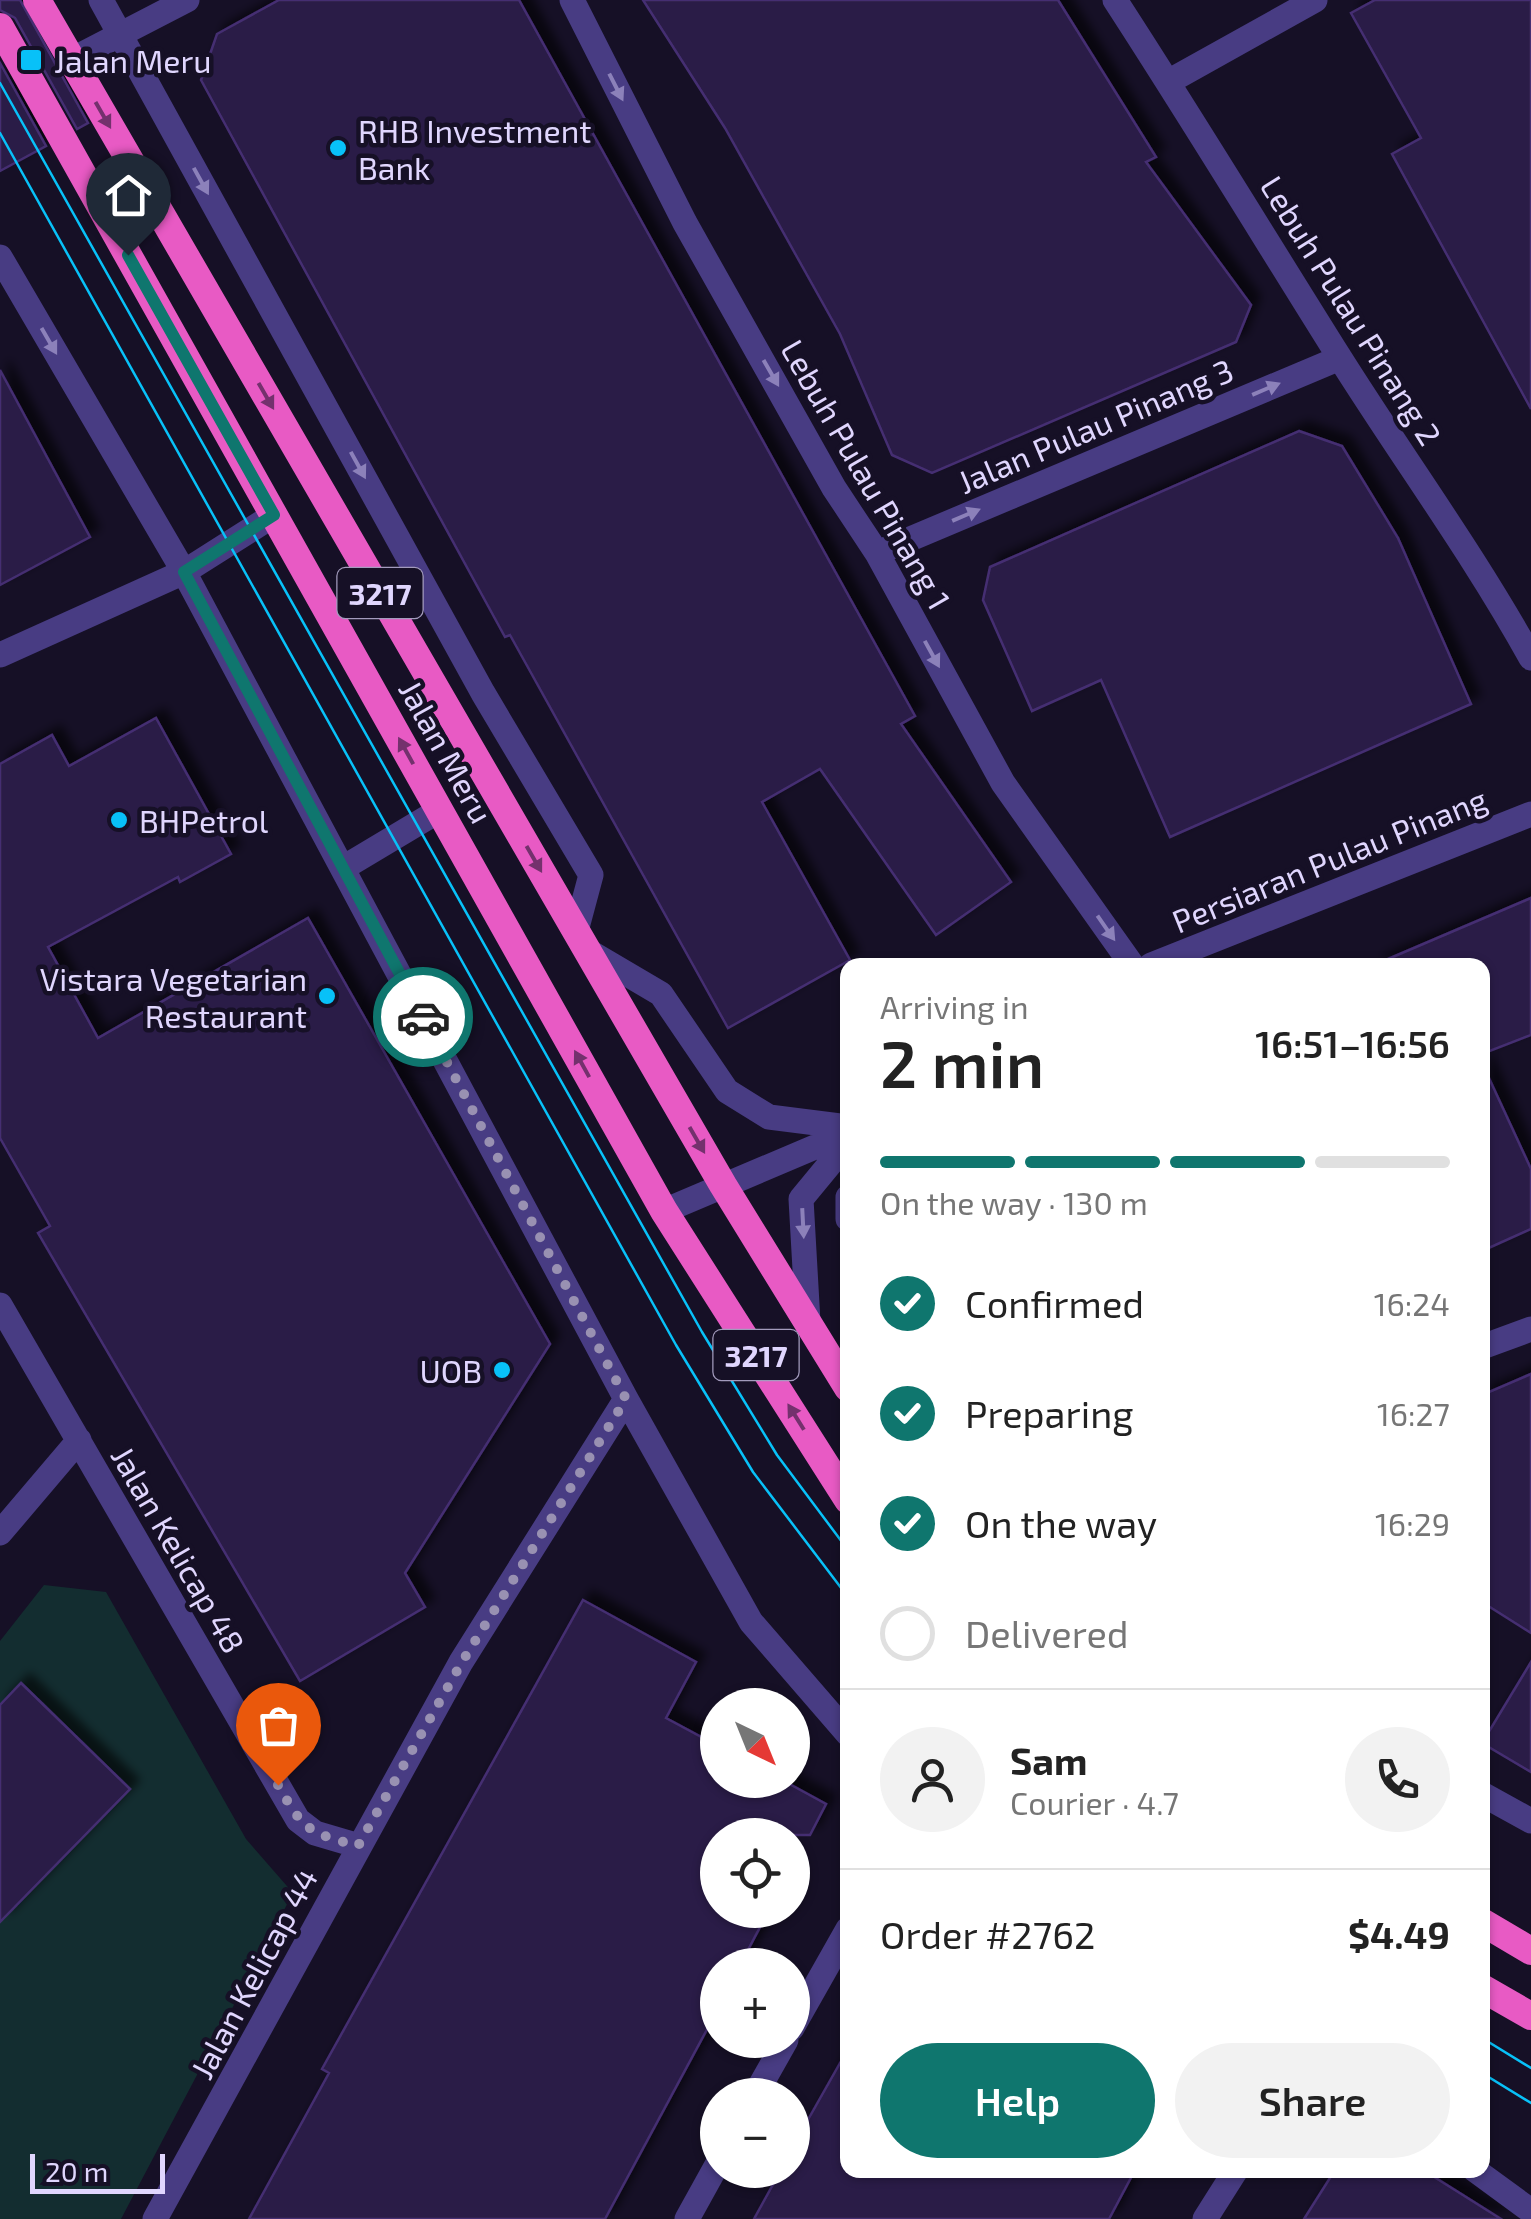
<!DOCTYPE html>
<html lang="en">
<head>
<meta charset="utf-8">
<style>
  body { margin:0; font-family:"Exo 2",sans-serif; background:#f2f2f2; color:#222; height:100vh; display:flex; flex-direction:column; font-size:38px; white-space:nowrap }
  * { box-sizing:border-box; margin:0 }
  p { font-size:32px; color:#767676 }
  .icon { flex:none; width:55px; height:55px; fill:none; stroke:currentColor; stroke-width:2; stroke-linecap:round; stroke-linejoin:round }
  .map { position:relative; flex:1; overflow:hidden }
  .details { position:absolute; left:840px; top:958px; width:650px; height:1220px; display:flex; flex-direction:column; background:#fff; border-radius:20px; box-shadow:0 2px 8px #0004 }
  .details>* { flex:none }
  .needle { width:65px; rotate:137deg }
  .fabs { position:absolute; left:700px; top:1688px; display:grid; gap:20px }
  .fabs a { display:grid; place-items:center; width:110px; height:110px; border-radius:50%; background:#fff; box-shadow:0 2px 8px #0004; font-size:50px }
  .scale { position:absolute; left:30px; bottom:25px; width:135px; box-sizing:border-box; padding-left:10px; border:5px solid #e0d6fe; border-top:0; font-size:28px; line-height:35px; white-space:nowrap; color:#e0d6fe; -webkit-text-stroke:8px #161026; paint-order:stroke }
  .pin { position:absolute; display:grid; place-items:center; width:85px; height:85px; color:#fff; margin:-102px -42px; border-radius:50% 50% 50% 0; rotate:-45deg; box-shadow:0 0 10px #0007 }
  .pin .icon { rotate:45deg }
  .courier { position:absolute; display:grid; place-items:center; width:100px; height:100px; margin:-50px; border:8px solid #0f766e; border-radius:50%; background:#fff; color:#222; box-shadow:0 2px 12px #0007 }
  .head em { font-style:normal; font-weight:600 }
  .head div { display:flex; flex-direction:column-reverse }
  .head { display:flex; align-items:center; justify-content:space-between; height:170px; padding:0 40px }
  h1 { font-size:65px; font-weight:600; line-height:75px }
  .bar { display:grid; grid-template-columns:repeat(4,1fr); gap:15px 10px; align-content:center; height:120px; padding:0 40px }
  .bar i { height:12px; border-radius:8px; background:#e0e0e0 }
  .bar .on { background:#0f766e }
  .bar p { grid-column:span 4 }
  .line { display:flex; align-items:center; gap:25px; padding:0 40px; border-top:2px solid #e0e0e0 }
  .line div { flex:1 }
  .round { display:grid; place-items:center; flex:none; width:105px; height:105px; border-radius:52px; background:#f2f2f2 }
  ol { padding:0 40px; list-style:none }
  li { display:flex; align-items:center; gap:30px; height:110px }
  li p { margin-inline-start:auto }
  li .icon { padding:10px; border-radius:50%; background:#0f766e; color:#fff; stroke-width:4 }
  li:last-child { color:#767676 }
  li i { width:55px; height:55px; border:5px solid #e0e0e0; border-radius:50% }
  .button { display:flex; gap:20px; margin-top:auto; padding:20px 40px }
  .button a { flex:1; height:115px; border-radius:60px; background:#0f766e; color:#fff; font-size:40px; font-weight:600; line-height:115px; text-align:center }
  .button a+a { background:#f2f2f2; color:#222 }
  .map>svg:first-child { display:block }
</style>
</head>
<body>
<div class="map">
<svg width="1531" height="2219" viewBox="0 0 1531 2219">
  <defs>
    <filter id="shadow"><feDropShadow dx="9" dy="-9" stdDeviation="5" flood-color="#0009"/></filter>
  </defs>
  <rect width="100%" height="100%" fill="#161026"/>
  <!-- green -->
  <path fill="#132d30" d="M44,1585l62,7 140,247 47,54 -172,326h-121v-578z"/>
  <!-- building -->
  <path fill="#2a1c46" stroke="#452f72" stroke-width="2.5" filter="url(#shadow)" d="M0,0h20l68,123 -11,6 -62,-111 -15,-8z
    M279,0h240l396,716 -14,8 110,158 -75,53 -116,-166 -58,33 88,158 -122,68 -218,-393 -5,2 -304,-557 16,-46z
    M643,0h415l98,157 -10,5 105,143 -15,37 -304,131 -40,-18 -52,-121 -115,-206z
    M1375,0h156v409l-139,-255 29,-16 -70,-125z
    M0,63l46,83 -46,25z
    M0,370l90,167 -90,48z
    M1299,431l43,15 56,92 73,166 -301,133 -69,-157 -69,31 -49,-111 7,-33z
    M156,718l75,136 -51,28 -2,-5 -130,70 50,91 210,-120 242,426 -145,229 20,34 -125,74 -262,-448 12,-7 -50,-88v-374l52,-29 17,31z
    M1531,898v137l-49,19v-89h-108z
    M1482,1063l49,106v60l-49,22z
    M1531,1374v259l-49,-31v-207z
    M583,1600l113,62 -30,56 52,28v34h64l44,24 -16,31h-92v75h51l-29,55h-22v44l-113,210h-356l80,-146 -7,-4z
    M1531,1662v110l-49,-29z
    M21,1683l109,106 -130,133v-217z
    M848,2049v121h287l-26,49h-355l27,-49h11v-22z
    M1335,2170h88l78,49h-197z"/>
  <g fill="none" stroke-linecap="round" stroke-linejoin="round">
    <!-- minor -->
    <path stroke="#483c83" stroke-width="25" d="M101,0l382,693 108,182 -15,56
      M572,0l113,223 149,265 43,65 126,230 129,182
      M1115,0c76,117 149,237 223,355 64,102 135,198 193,303
      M71,60l116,-60
      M1168,82l147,-82
      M0,257l184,315 442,827 125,223 97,112
      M877,553l463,-195
      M0,655l184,-83 90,-57
      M343,868l97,-58
      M588,951l73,43 66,97 42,26 79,10
      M1151,965l380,-151
      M848,1197v22
      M664,1211l184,-78
      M0,1305l298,515 17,13 44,13
      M808,1322l-7,-123 47,-57
      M1482,1347l49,-18
      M0,1533l79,-93
      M1482,1794l49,27
      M792,2028l56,-99
      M755,2095l31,-55
      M1475,2170l56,41
      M155,2219l306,-557 165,-263
      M687,2219l31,-56
      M1205,2219l31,-49"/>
    <!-- trunk -->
    <path stroke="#e85ac4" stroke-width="28" d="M37,0l686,1185 125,203
      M0,27l664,1184 184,289
      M1482,1922l49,29
      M1482,1988l49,28"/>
    <!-- tram -->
    <path stroke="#08c1f8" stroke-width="2.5" d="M0,83l702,1249 75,123 71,95
      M0,133l676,1212 77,127 95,125
      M1482,2038l49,30
      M1482,2073l49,30"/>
  </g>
  <!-- one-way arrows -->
  <defs><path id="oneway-solid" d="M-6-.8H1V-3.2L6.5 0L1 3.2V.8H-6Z" transform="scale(2.5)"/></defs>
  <g fill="#8c81ba">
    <use href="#oneway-solid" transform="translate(616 87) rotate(63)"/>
    <use href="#oneway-solid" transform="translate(201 181) rotate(61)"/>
    <use href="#oneway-solid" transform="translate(49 341) rotate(60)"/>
    <use href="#oneway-solid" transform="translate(771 373) rotate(60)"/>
    <use href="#oneway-solid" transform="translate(1266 389) rotate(-23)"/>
    <use href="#oneway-solid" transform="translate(358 465) rotate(61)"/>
    <use href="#oneway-solid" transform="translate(966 515) rotate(-23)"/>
    <use href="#oneway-solid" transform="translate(932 654) rotate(61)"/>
    <use href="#oneway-solid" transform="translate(1106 928) rotate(55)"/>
    <use href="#oneway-solid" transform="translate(803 1223) rotate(87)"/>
  </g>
  <g fill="#74316d">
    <use href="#oneway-solid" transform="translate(103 115) rotate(60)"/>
    <use href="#oneway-solid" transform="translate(266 396) rotate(60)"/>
    <use href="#oneway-solid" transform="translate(406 751) rotate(-119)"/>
    <use href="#oneway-solid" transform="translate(534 859) rotate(60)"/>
    <use href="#oneway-solid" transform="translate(582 1064) rotate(-119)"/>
    <use href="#oneway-solid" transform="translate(697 1140) rotate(60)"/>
    <use href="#oneway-solid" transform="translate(796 1417) rotate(-122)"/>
  </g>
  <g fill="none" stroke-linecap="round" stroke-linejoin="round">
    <!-- done -->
    <path stroke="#9991b2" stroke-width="10" stroke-dasharray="0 18" d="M278,1785c26,46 30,47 80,61l104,-184 164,-263 -203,-382"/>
    <!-- route -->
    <path stroke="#0f766e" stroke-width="12" d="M128,255l146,260 -90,57 239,445"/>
  </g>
  <!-- markers -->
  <g fill="#08c1f8" stroke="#161026" stroke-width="4">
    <rect x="19" y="48" width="24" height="24" rx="5"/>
    <circle cx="338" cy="148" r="10"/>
    <circle cx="119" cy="820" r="10"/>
    <circle cx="327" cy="996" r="10"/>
    <circle cx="502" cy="1370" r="10"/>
  </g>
  <g text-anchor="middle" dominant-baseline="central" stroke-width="9" stroke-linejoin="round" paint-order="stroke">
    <!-- shield labels -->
    <g fill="#161026" stroke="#a39bbd" stroke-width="2.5">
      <rect x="337.5" y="568" width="85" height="50" rx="8"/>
      <rect x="713.5" y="1330" width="85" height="50" rx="8"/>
    </g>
    <g font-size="30" font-weight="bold" fill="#e0d6fe">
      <text x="380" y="593">3217</text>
      <text x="756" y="1355">3217</text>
    </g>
    <!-- poi labels -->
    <g font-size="32" fill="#e0d6fe" stroke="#161026" text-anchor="start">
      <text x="54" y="60">Jalan Meru</text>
      <text x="358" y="130">RHB Investment<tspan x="358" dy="37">Bank</tspan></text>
      <text x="139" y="820">BHPetrol</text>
      <text x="307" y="978" text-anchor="end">Vistara Vegetarian<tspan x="307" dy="37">Restaurant</tspan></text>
      <text x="482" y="1370" text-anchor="end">UOB</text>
    </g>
    <!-- street labels -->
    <g font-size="32" fill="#e0d6fe" stroke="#161026">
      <text transform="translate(1352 310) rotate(58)">Lebuh Pulau Pinang 2</text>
      <text transform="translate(1095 425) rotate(-23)">Jalan Pulau Pinang 3</text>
      <text transform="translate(867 474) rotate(60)">Lebuh Pulau Pinang 1</text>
      <text transform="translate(447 751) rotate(61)">Jalan Meru</text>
      <text transform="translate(1329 859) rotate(-22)">Persiaran Pulau Pinang</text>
      <text transform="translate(179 1549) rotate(60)">Jalan Kelicap 48</text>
      <text transform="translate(253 1973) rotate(-62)">Jalan Kelicap 44</text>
    </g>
  </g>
</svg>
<div class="fabs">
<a><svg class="needle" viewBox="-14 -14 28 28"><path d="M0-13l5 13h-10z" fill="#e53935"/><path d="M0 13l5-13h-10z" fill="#767676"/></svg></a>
<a><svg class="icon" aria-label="locate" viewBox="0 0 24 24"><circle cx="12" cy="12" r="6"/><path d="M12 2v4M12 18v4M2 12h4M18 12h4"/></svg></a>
<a>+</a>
<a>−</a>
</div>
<div class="scale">20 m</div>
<div class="pin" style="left:278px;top:1785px;background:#ea580c"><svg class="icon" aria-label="bag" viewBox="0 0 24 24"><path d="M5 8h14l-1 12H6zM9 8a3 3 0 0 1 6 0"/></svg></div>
<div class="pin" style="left:128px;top:255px;background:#1f2937"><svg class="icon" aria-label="home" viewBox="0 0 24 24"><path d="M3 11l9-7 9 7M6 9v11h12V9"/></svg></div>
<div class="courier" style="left:423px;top:1017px"><svg class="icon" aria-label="car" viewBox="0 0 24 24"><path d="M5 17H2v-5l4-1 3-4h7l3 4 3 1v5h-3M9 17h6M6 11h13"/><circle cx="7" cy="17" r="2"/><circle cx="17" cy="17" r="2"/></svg></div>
<section class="details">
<div class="head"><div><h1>2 min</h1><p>Arriving in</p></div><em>16:51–16:56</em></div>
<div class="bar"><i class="on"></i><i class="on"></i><i class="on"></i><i></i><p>On the way · 130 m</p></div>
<ol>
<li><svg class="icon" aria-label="check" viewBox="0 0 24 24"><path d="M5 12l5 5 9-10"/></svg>Confirmed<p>16:24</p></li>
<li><svg class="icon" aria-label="check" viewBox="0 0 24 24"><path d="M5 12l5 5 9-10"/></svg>Preparing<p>16:27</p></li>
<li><svg class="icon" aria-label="check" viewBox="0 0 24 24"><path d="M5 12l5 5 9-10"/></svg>On the way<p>16:29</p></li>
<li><i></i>Delivered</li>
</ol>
<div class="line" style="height:180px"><a class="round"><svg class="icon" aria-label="person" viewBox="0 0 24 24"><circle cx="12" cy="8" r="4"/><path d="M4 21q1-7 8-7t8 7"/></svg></a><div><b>Sam</b><p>Courier · 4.7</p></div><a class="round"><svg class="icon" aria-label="phone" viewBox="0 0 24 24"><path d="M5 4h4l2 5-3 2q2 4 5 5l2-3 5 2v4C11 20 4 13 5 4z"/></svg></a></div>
<div class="line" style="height:130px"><div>Order #2762</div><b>$4.49</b></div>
<div class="button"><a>Help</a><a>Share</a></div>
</section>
</div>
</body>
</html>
